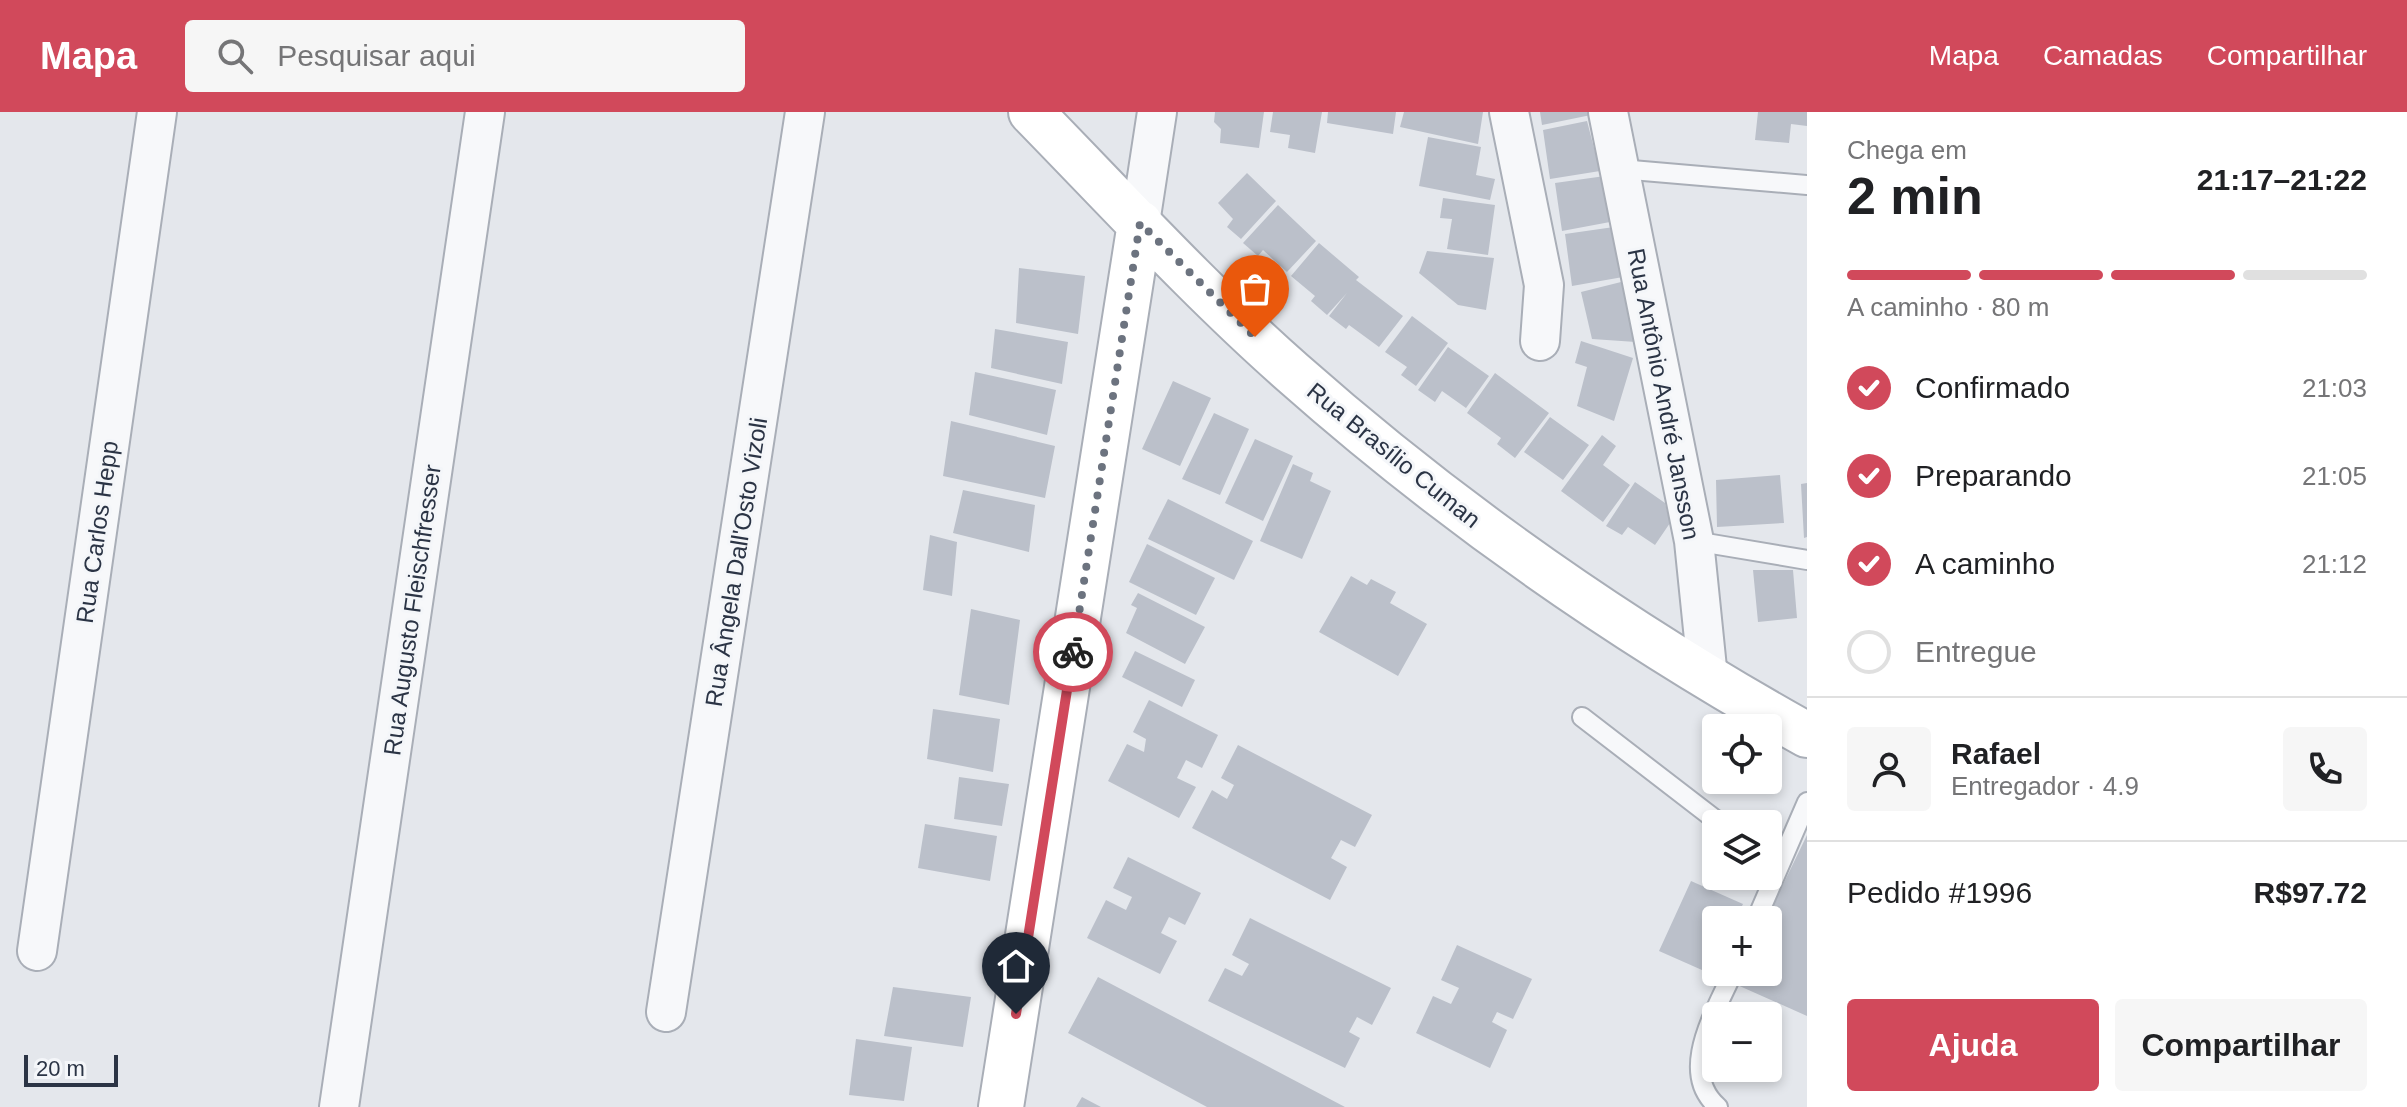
<!DOCTYPE html>
<html lang="pt">
<head>
<meta charset="utf-8">
<style>
  body { margin:0; font-family:Arial,sans-serif; background:#f6f6f6; color:#202124; height:100vh; display:flex; flex-direction:column; font-size:30px; white-space:nowrap }
  * { box-sizing:border-box; margin:0 }
  p { font-size:26px; color:#757577 }
  .icon { flex:none; width:44px; height:44px; fill:none; stroke:currentColor; stroke-width:2; stroke-linecap:round; stroke-linejoin:round }
  .map { position:relative; flex:1; overflow:hidden }
  .side { display:flex; flex-direction:column; background:#fff; width:600px }
  .side>* { flex:none }
  .fabs { position:absolute; left:1702px; top:602px; display:grid; gap:16px }
  .fabs a { display:grid; place-items:center; width:80px; height:80px; border-radius:8px; background:#fff; box-shadow:0 4px 12px #0003; font-size:40px }
  .scale { position:absolute; left:24px; bottom:20px; width:94px; box-sizing:border-box; padding-left:8px; border:4px solid #2b3445; border-top:0; font-size:22px; line-height:28px; white-space:nowrap; color:#2b3445; -webkit-text-stroke:6px #f4f6f9; paint-order:stroke }
  .pin { position:absolute; display:grid; place-items:center; width:68px; height:68px; color:#fff; margin:-82px -34px; border-radius:50% 50% 50% 0; rotate:-45deg; box-shadow:0 0 8px #0007 }
  .pin .icon { rotate:45deg }
  .courier { position:absolute; display:grid; place-items:center; width:80px; height:80px; margin:-40px; border:6px solid #d1495b; border-radius:50%; background:#fff; color:#222; box-shadow:0 2px 10px #0007 }
  .head em { font-style:normal; font-weight:700 }
  .head div { display:flex; flex-direction:column-reverse }
  .head { display:flex; align-items:center; justify-content:space-between; height:136px; padding:0 40px }
  h1 { font-size:52px; font-weight:700; line-height:60px }
  .bar { display:grid; grid-template-columns:repeat(4,1fr); gap:12px 8px; align-content:center; height:96px; padding:0 40px }
  .bar i { height:10px; border-radius:6px; background:#e0e0e0 }
  .bar .current { background:#d1495b }
  .bar p { grid-column:span 4 }
  .line { display:flex; align-items:center; gap:20px; padding:0 40px; border-top:2px solid #e0e0e0 }
  .line div { flex:1 }
  .round { display:grid; place-items:center; flex:none; width:84px; height:84px; border-radius:8px; background:#f6f6f6 }
  ol { padding:0 40px; list-style:none }
  li { display:flex; align-items:center; gap:24px; height:88px }
  li p { margin-inline-start:auto }
  li .icon { padding:8px; border-radius:50%; background:#d1495b; color:#fff; stroke-width:4 }
  li:last-child { color:#757577 }
  li i { width:44px; height:44px; border:4px solid #e0e0e0; border-radius:50% }
  .button { display:flex; gap:16px; margin-top:auto; padding:16px 40px }
  .button a { flex:1; height:92px; border-radius:8px; background:#d1495b; color:#fff; font-size:32px; font-weight:700; line-height:92px; text-align:center }
  .button a+a { background:#f6f6f6; color:#202124 }
  header { display:flex; align-items:center; gap:48px; box-sizing:border-box; height:112px; padding:0 40px; background:#d1495b; color:#fff }
  header strong { font-size:38px }
  nav { display:flex; gap:44px; margin-inline-start:auto; font-size:28px }
  .search { width:560px; height:72px; background:#f6f6f6; display:flex; align-items:center; gap:20px; box-sizing:border-box; padding:0 28px; border-radius:8px; color:#757577; font-size:30px }
  main { display:flex; flex:1; min-height:0 }
  .map>svg:first-child { display:block }
</style>
</head>
<body>
<header>
<strong>Mapa</strong>
<div class="search"><svg class="icon" aria-label="search" viewBox="0 0 24 24"><circle cx="10" cy="10" r="6"/><path d="M15 15l6 6"/></svg>Pesquisar aqui</div>
<nav><a>Mapa</a><a>Camadas</a><a>Compartilhar</a></nav>
</header>
<main>
<div class="map">
<svg width="1807" height="995" viewBox="0 0 1807 995">
  <rect width="100%" height="100%" fill="#e4e7ec"/>
  <!-- building -->
  <path fill="#bbc0ca" d="M1215,0h49l-5,36 -39,-5 1,-14 -7,-7z
    M1273,0h49l-7,41 -27,-5 2,-13 -20,-3z
    M1328,0h68l-3,22 -66,-11z
    M1404,0h79l-5,32 -78,-17z
    M1540,0h50l1,3 -49,10z
    M1758,0h49v14l-16,-2 -2,19 -34,-3z
    M1587,9l13,50 -50,8 -7,-49z
    M1428,25l53,10 -5,28 19,4 -5,21 -71,-14z
    M1247,61l29,28 -35,38 -14,-12 6,-8 -15,-16z
    M1605,64l5,46 -48,9 -7,-48z
    M1443,86l52,7 -7,50 -41,-6 5,-30 -12,-1z
    M1278,93l38,36 -29,31 -24,-22 -5,6 -15,-13z
    M1614,115l9,50 -51,9 -7,-52z
    M1319,131l40,34 -3,3 47,36 -24,31 -30,-22 -3,4 -17,-13 18,-23 -20,22 -16,-14 4,-5 -24,-20z
    M1427,139l67,7 -8,52 -28,-5 -39,-32z
    M1019,156l66,8 -7,58 -62,-11z
    M1625,169l11,61 -44,-3 -11,-47z
    M1412,204l36,27 -32,43 -15,-11 6,-8 -22,-15z
    M995,217l73,13 -6,42 -71,-16z
    M1581,229l52,17 -19,63 -37,-15 10,-39 -12,-4z
    M1448,235l41,29 -23,32 -24,-17 -7,11 -17,-12z
    M975,260l81,18 -9,45 -78,-20z
    M1495,261l54,40 -34,45 -18,-14 4,-6 -34,-25z
    M1173,269l38,17 -31,68 -38,-17z
    M1214,301l35,16 -29,66 -38,-16z
    M1550,305l39,28 -26,35 -39,-28z
    M951,309l104,25 -10,52 -102,-22z
    M1602,323l14,11 -13,19 27,20 -27,37 -42,-31z
    M1255,327l38,17 -30,65 -38,-18z
    M1293,352l20,9 -3,8 21,10 -29,68 -42,-18z
    M1780,363l4,48 -67,4 -1,-47z
    M1635,370l30,21 5,20 -15,22 -27,-18 -6,8 -16,-9z
    M1807,371v54l-3,1 -3,-54z
    M963,378l72,15 -6,47 -76,-19z
    M1168,387l85,42 -19,39 -86,-41z
    M930,423l27,7 -5,54 -29,-6z
    M1147,432l68,34 -19,37 -67,-33z
    M1753,458h40l4,48 -39,4z
    M1351,464l16,9 4,-6 25,13 -6,11 37,21 -29,52 -79,-44z
    M1138,481l67,34 -20,37 -59,-31 11,-25 -6,-3z
    M971,497l49,11 -11,85 -50,-10z
    M1135,539l60,29 -13,27 -60,-30z
    M1149,588l69,35 -16,33 -16,-8 -9,18 19,9 -17,31 -71,-37 19,-37 17,8 2,-13 -13,-7z
    M933,597l67,10 -7,53 -66,-13z
    M1238,633l134,70 -17,32 -14,-7 -10,18 16,9 -17,33 -138,-72 20,-38 15,9 7,-14 -13,-7z
    M959,665l50,7 -7,42 -48,-7z
    M925,712l72,12 -7,45 -72,-13z
    M1807,723v181l-72,-32 6,-12h27l-2,-52z
    M1128,745l73,36 -16,32 -16,-8 -8,16 16,8 -17,33 -73,-36 19,-38 20,10 6,-13 -19,-9z
    M1691,769l52,23 -8,16h-19v44l-5,10 -52,-23z
    M1250,806l141,70 -19,37 -15,-8 -8,15 11,6 -15,30 -137,-67 17,-33 17,8 7,-12 -17,-9z
    M1457,833l75,34 -19,40 -16,-7 -5,10 15,8 -17,38 -74,-35 17,-37 18,8 8,-16 -18,-8z
    M1098,865l247,130h-138l-139,-74z
    M893,875l78,10 -8,50 -79,-11z
    M856,927l56,8 -8,54 -55,-6z
    M1082,985l19,10h-25z"/>
  <g fill="none" stroke-linecap="round" stroke-linejoin="round">
    <defs>
      <path id="lane" d="M1620,57l187,16
        M1694,429l113,19
        M1582,605l139,107
        M1756,808l51,-118
        M1718,995c-41,-35 -2,-96 15,-135"/>
      <path id="street" d="M1509,0l35,173 -4,56
        M1608,0l86,429 14,137
        M1140,111l17,-111
        M37,839l120,-839
        M666,900l139,-900
        M339,995l146,-995"/>
      <path id="secondary" d="M1031,0c86,88 170,180 262,261 157,139 331,260 514,362
        M1001,995l139,-884"/>
    </defs>
    <!-- lane casing -->
    <use href="#lane" stroke="#a9aeb7" stroke-width="22"/>
    <!-- street casing -->
    <use href="#street" stroke="#a9aeb7" stroke-width="42"/>
    <!-- secondary casing -->
    <use href="#secondary" stroke="#a9aeb7" stroke-width="48"/>
    <!-- lane -->
    <use href="#lane" stroke="#f7f8fa" stroke-width="18"/>
    <!-- street -->
    <use href="#street" stroke="#f7f8fa" stroke-width="38"/>
    <!-- secondary -->
    <use href="#secondary" stroke="#fff" stroke-width="44"/>
  </g>
  <g fill="none" stroke-linecap="round" stroke-linejoin="round">
    <!-- done -->
    <path stroke="#6c737f" stroke-width="8" stroke-dasharray="0 14.4" d="M1073,540l67,-429 115,114"/>
    <!-- route -->
    <path stroke="#d1495b" stroke-width="10" d="M1016,902l57,-362"/>
  </g>
  <g text-anchor="middle" dominant-baseline="central" stroke-width="6" stroke-linejoin="round" paint-order="stroke">
    <!-- street labels -->
    <g font-size="24" fill="#2b3445" stroke="#f4f6f9">
      <text transform="translate(1664 282) rotate(79)">Rua Antônio André Jansson</text>
      <text transform="translate(1394 343) rotate(39)">Rua Brasílio Cuman</text>
      <text transform="translate(97 420) rotate(-82)">Rua Carlos Hepp</text>
      <text transform="translate(736 450) rotate(-81)">Rua Ângela Dall'Osto Vizoli</text>
      <text transform="translate(412 498) rotate(-82)">Rua Augusto Fleischfresser</text>
    </g>
  </g>
</svg>
<div class="fabs">
<a><svg class="icon" aria-label="locate" viewBox="0 0 24 24"><circle cx="12" cy="12" r="6"/><path d="M12 2v4M12 18v4M2 12h4M18 12h4"/></svg></a>
<a><svg class="icon" aria-label="layers" viewBox="0 0 24 24"><path d="M12 4l9 5-9 5-9-5zM3 14l9 5 9-5"/></svg></a>
<a>+</a>
<a>−</a>
</div>
<div class="scale">20 m</div>
<div class="pin" style="left:1255px;top:225px;background:#ea580c"><svg class="icon" aria-label="bag" viewBox="0 0 24 24"><path d="M5 8h14l-1 12H6zM9 8a3 3 0 0 1 6 0"/></svg></div>
<div class="pin" style="left:1016px;top:902px;background:#1f2937"><svg class="icon" aria-label="home" viewBox="0 0 24 24"><path d="M3 11l9-7 9 7M6 9v11h12V9"/></svg></div>
<div class="courier" style="left:1073px;top:540px"><svg class="icon" aria-label="bike" viewBox="0 0 24 24"><circle cx="6" cy="16" r="4"/><circle cx="18" cy="16" r="4"/><path d="M6 16l4-8h5l3 8M10 8l3 8H6M13 5h3"/></svg></div>
</div>
<section class="side">
<div class="head"><div><h1>2 min</h1><p>Chega em</p></div><em>21:17–21:22</em></div>
<div class="bar"><i class="current"></i><i class="current"></i><i class="current"></i><i></i><p>A caminho · 80 m</p></div>
<ol>
<li><svg class="icon" aria-label="check" viewBox="0 0 24 24"><path d="M5 12l5 5 9-10"/></svg>Confirmado<p>21:03</p></li>
<li><svg class="icon" aria-label="check" viewBox="0 0 24 24"><path d="M5 12l5 5 9-10"/></svg>Preparando<p>21:05</p></li>
<li><svg class="icon" aria-label="check" viewBox="0 0 24 24"><path d="M5 12l5 5 9-10"/></svg>A caminho<p>21:12</p></li>
<li><i></i>Entregue</li>
</ol>
<div class="line" style="height:144px"><a class="round"><svg class="icon" aria-label="person" viewBox="0 0 24 24"><circle cx="12" cy="8" r="4"/><path d="M4 21q1-7 8-7t8 7"/></svg></a><div><b>Rafael</b><p>Entregador · 4.9</p></div><a class="round"><svg class="icon" aria-label="phone" viewBox="0 0 24 24"><path d="M5 4h4l2 5-3 2q2 4 5 5l2-3 5 2v4C11 20 4 13 5 4z"/></svg></a></div>
<div class="line" style="height:104px"><div>Pedido #1996</div><b>R$97.72</b></div>
<div class="button"><a>Ajuda</a><a>Compartilhar</a></div>
</section>
</main>
</body>
</html>
